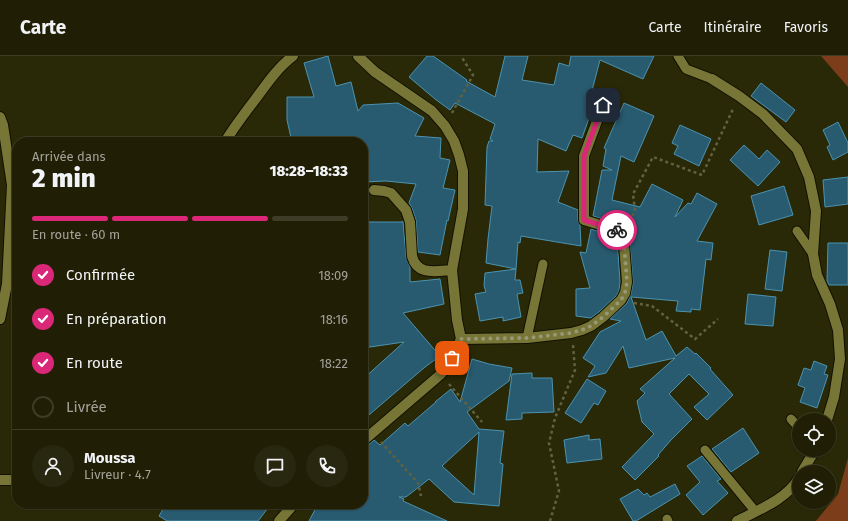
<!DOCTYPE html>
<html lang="fr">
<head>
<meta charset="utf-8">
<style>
  body { margin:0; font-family:"Fira Sans",sans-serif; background:#28270f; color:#f1f3f6; height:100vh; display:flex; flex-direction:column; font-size:15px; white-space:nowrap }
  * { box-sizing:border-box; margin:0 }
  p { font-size:13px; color:#a2a29a }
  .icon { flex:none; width:22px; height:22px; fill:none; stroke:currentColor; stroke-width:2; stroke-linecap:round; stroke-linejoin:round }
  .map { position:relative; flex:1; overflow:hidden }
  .sheet { position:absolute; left:12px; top:81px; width:356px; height:372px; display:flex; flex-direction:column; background:#201f05; border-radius:16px; box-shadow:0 1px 3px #0004,0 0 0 1px #3d3d27 }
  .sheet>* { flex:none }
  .tools { position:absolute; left:792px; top:357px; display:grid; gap:8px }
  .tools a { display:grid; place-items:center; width:44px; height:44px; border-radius:50%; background:#201f05; box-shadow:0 1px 3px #0004,0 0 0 1px #3d3d27; font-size:20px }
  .pin { position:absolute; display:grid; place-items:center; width:34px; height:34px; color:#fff; margin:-17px; border-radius:8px; box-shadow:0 2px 6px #0006 }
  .courier { position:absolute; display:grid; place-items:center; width:40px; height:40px; margin:-20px; border:3px solid #db2777; border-radius:50%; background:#fff; color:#222; box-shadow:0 1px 5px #0007 }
  .head em { font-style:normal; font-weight:800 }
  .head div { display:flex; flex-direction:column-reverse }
  .head { display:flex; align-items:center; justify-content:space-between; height:68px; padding:0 20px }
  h1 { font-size:26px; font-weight:800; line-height:30px }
  .bar { display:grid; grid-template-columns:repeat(4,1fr); gap:6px 4px; align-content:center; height:48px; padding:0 20px }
  .bar i { height:5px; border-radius:3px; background:#3d3d27 }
  .bar .selected { background:#db2777 }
  .bar p { grid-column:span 4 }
  .line { display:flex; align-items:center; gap:10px; padding:0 20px; border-top:1px solid #3d3d27 }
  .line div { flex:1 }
  .round { display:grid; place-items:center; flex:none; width:42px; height:42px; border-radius:21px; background:#28270f }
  ol { padding:0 20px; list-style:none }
  li { display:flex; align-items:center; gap:12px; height:44px }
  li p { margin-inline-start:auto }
  li .icon { padding:4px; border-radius:50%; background:#db2777; color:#fff; stroke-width:4 }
  li:last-child { color:#a2a29a }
  li i { width:22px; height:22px; border:2px solid #3d3d27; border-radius:50% }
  header { display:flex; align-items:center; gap:24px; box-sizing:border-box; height:56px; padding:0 20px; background:#201f05; border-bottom:1px solid #3d3d27 }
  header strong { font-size:19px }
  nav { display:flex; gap:22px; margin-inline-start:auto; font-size:14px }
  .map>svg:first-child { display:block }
</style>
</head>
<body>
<header>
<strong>Carte</strong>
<nav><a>Carte</a><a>Itinéraire</a><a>Favoris</a></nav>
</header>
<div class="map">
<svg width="848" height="465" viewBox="0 0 848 465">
  <rect width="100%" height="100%" fill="#2a2907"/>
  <!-- green -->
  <path fill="#7b3d1a" d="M821,0h27v31z
    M848,402v63h-32l22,-27z"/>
  <!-- building -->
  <path fill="#295b70" stroke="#4a93b1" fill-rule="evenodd" d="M328,0l8,30 15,-4 7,29 5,-6 35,-2 26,15 -9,18 26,2 -1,20 10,2 -7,28 12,2 -7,31 -1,-1 -7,35 -22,-3 -2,-32 -4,-12 -3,-5 7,-19 -30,-3 -23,1v-40h-71l-5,-22v-23h27l-10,-34z
    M427,0h6l34,24 -1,1 29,16 10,-41h23l-6,24 32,5 5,-22 10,3 2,-10h83l-11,23 -43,-19 -11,42 5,2 -12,34 -9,-3 -7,16 -28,-12 -1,33 32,-1 -11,31 20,8v10l1,3 1,2 1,21 -60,-10 -1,7 -2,-1 -2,27 -30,-6 2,-24 4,-33 -7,-1 2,-58 2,-6h4l-3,-2 5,-15 -40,-21 -5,7 -15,-11 -26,-22z
    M761,27l34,27 -9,12 -35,-26z
    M624,47l30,13 -20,46 -13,-6 -9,44 28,7 12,-23 31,16 -8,17 13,-14 3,1 6,-11 20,11 -20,37 16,2 -2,17 -5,-1 -6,51 -9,-1v3l-15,-1 2,-10 -47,-4 15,43 16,-9 14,25 11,-9 8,7 1,-1 15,15 -1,1 23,26 -26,25 -13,-13 15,-13 -20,-20 -20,20 23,25 -21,21 -13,15 1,1 -24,24 -13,-13 32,-33 -12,-12 -5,-21 8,-8 -5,-4 35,-31 -46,10 -6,-22 -17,27 -18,4 7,-11 -12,-8 17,-26 21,-11 -11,-2 17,-16 4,-9 2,-11 -4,-52 -1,-3 -3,-2 -32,-10 9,-46h10l-9,-4 3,-17 -2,-1z
    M838,66l10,21v9l-15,8 -6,-13 3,-2 -7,-15z
    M680,69l31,14 -12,27 -25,-12 4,-8 -6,-3z
    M744,89l15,14 8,-9 13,12 -22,24 -28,-26z
    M848,121v27l-23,3 -2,-27z
    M784,130l9,29 -34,10 -8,-29z
    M403,165l3,36 4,10v15l30,-3 4,25 -41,9 37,43 -15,11 -62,53v-41l41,-37 -41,6v-89h5v-37h34z
    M591,173l26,8 3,45 -1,9 -3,5 -17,16 -8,6 -15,-2v-27l14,-1 -10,-36 6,1z
    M828,187h20v42h-19l-2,-4z
    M770,194l17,2 -5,39 -17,-2z
    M516,213l-1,11h5l3,13 -6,1 4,23 -18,4v-4l-23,4 -5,-27 11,-2 -2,-6 1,-13z
    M748,238l28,3 -3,29 -28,-2z
    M472,303l17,5 23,4 -3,13 -42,31 12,17 25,2 -4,32 3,1 -4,42 -45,-4 -25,-23 -23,18h-7l5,2 -1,2 44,20h-138l9,-17h45v-57l4,-1 7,-6 6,5 25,-22 3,3 28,-24h-1l16,-13 9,13zM479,376l-5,63 -32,-29z
    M814,305l13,5 -3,8 4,1 -11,33 -17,-6 5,-14 -7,-3 6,-17 7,2z
    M532,317v5h20l2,34 -32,1v6l-16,1 6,-46z
    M587,323l19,12 -8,14 -4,-2 -13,20 -16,-10z
    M743,372l16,25 -28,19 -19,-23z
    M589,379v5l11,-1 2,20 -35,4 -3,-23z
    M702,400l19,23 -4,2 11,12 -25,22 -17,-20 14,-13 -13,-16z
    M675,428l5,10 -44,27h-3l-13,-22 18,-10 6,6 3,-2 3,4z
    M166,448h105l-13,17h-91l-8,-5z"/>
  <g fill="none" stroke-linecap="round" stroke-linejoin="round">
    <defs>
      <path id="lane" d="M678,0l8,13 26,10
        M797,175l16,23
        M7,228l10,1
        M527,282l16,-74
        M791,363l8,9
        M705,394l50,61
        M667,463l1,2"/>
      <path id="street" d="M358,0l17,16 57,39 13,15 9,15 5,14 4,16v38l-11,61 5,50 4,19 -9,19 -11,16 -78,67
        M712,23l27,17 24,18 34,35 12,28 7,34 -3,43 4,21 13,29 8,26 2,29 -6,38 -7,23
        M0,61l3,8 9,60 -5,99 -7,35
        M225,86c9,-15 19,-28 29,-41 12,-16 23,-33 39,-45
        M374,134l10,1 7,2 15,17 4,12 2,34c5,20 24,15 40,14
        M461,283l66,-1 44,-5 11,-3 9,-4 12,-9 18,-17 4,-7 2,-11 -4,-50 -39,-12v-64l19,-51
        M802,416l13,-22
        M0,424h17
        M279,465l15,-17
        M737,465c21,-11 49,-21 62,-43"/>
    </defs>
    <!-- lane casing -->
    <use href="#lane" stroke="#121101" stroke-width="11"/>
    <!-- street casing -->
    <use href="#street" stroke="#121101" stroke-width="12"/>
    <!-- path -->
    <path stroke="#626140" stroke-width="2.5" stroke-dasharray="3 3" stroke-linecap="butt" d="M452,57l21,-38 -12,-19
      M629,165l6,-10 -2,-17 20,-37 49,18 31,-66
      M634,247l18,3 43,33 23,-20
      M449,328l33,38
      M381,386l37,41 3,13
      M550,465l9,-30 -10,-48 6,-25 20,-48 -2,-25"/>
    <!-- lane -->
    <use href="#lane" stroke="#787637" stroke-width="9"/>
    <!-- street -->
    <use href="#street" stroke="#787637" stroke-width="10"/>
  </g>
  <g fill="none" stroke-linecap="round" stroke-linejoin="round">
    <!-- done -->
    <path stroke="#989877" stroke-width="4" stroke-dasharray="0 7.2" d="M452,302l9,-19 66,-1 44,-5 11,-3 9,-4 12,-9 18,-17 4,-7 2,-11 -4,-50 -6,-2"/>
    <!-- route -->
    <path stroke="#db2777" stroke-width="5" d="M603,49l-19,51v64l33,10"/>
  </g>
</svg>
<div class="tools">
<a><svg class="icon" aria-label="locate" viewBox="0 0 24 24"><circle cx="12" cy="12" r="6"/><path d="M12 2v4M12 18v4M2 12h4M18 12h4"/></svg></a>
<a><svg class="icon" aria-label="layers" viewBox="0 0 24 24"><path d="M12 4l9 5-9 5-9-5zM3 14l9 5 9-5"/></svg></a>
</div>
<div class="pin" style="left:452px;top:302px;background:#ea580c"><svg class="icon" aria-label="bag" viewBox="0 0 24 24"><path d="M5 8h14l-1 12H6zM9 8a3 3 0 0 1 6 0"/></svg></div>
<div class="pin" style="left:603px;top:49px;background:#1f2937"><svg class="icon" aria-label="home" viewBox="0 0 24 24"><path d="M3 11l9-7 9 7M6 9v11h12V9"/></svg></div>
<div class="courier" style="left:617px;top:174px"><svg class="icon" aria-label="bike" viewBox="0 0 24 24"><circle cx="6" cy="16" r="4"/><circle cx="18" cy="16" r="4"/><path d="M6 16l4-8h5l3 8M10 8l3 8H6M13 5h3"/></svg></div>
<section class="sheet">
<div class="head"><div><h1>2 min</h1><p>Arrivée dans</p></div><em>18:28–18:33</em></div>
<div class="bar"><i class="selected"></i><i class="selected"></i><i class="selected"></i><i></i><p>En route · 60 m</p></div>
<ol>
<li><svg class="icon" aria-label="check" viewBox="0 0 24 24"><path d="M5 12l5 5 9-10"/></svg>Confirmée<p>18:09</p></li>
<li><svg class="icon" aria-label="check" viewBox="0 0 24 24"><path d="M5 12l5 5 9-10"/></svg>En préparation<p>18:16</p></li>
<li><svg class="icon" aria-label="check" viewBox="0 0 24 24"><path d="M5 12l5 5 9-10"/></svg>En route<p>18:22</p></li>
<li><i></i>Livrée</li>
</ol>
<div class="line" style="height:72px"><a class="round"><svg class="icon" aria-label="person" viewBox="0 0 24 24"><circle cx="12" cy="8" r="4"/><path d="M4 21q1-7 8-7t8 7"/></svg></a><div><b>Moussa</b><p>Livreur · 4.7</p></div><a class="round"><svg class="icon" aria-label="chat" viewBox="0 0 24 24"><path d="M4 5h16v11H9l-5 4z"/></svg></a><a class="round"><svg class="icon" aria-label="phone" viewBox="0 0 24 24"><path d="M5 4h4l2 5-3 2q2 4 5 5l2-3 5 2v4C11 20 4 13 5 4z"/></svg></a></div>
</section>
</div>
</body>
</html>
